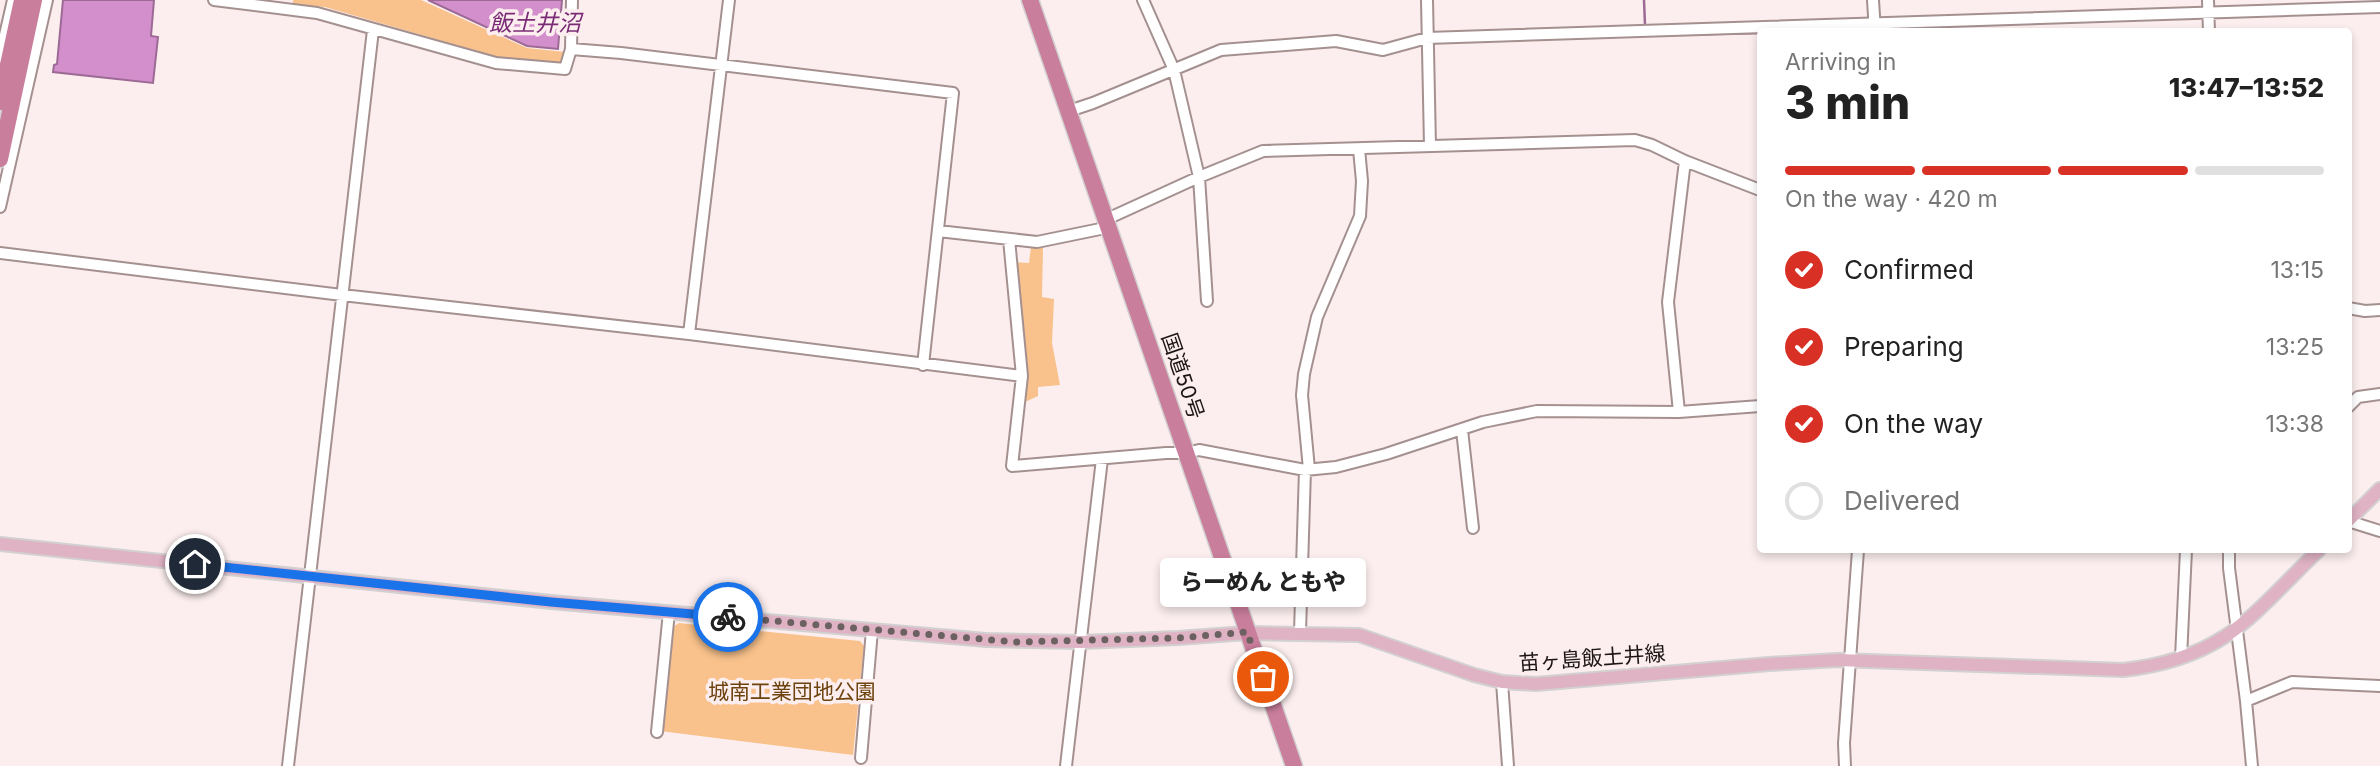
<!DOCTYPE html>
<html lang="en">
<head>
<meta charset="utf-8">
<style>
  body { margin:0; font-family:Inter,"Noto Sans JP",sans-serif; background:#f2f2f2; color:#222; height:100vh; display:flex; flex-direction:column; font-size:26px; white-space:nowrap }
  * { box-sizing:border-box; margin:0 }
  p { font-size:23px; color:#767676 }
  .icon { flex:none; width:38px; height:38px; fill:none; stroke:currentColor; stroke-width:2; stroke-linecap:round; stroke-linejoin:round }
  .map { position:relative; flex:1; overflow:hidden }
  .panel { position:absolute; left:1757px; top:28px; width:595px; height:525px; display:flex; flex-direction:column; background:#fff; border-radius:7px; box-shadow:0 4px 10px #0003 }
  .panel>* { flex:none }
  .pin { position:absolute; display:grid; place-items:center; width:60px; height:60px; color:#fff; margin:-30px; border:4px solid #fff; border-radius:50%; box-shadow:0 2px 7px #0007 }
  .courier { position:absolute; display:grid; place-items:center; width:70px; height:70px; margin:-35px; border:5px solid #1a73e8; border-radius:50%; background:#fff; color:#222; box-shadow:0 2px 9px #0007 }
  .bubble { position:absolute; height:49px; border-radius:7px; background:#fff; box-shadow:0 4px 10px #0003; font-size:23px; font-weight:800; line-height:49px; text-align:center }
  .summary em { font-style:normal; font-weight:800 }
  .summary div { display:flex; flex-direction:column-reverse }
  .summary { display:flex; align-items:center; justify-content:space-between; height:119px; padding:0 28px }
  h1 { font-size:46px; font-weight:800; line-height:52px }
  .bar { display:grid; grid-template-columns:repeat(4,1fr); gap:10px 7px; align-content:center; height:84px; padding:0 28px }
  .bar i { height:9px; border-radius:5px; background:#e0e0e0 }
  .bar .on { background:#d93025 }
  .bar p { grid-column:span 4 }
  ol { padding:0 28px; list-style:none }
  li { display:flex; align-items:center; gap:21px; height:77px }
  li p { margin-inline-start:auto }
  li .icon { padding:7px; border-radius:50%; background:#d93025; color:#fff; stroke-width:4 }
  li:last-child { color:#767676 }
  li i { width:38px; height:38px; border:4px solid #e0e0e0; border-radius:50% }
  .map>svg:first-child { display:block }
</style>
</head>
<body>
<div class="map">
<svg width="2380" height="766" viewBox="0 0 2380 766">
  <rect width="100%" height="100%" fill="#fceeee"/>
  <!-- green -->
  <path fill="#f9c28c" d="M293,0h128l106,48 38,4 -5,12 -59,-6 -176,-51 -32,-2z
    M1031,247l12,1 -1,49 12,2 -2,44 8,42 -22,2v9l-13,6 2,-29 -13,-111 15,1z
    M679,623l181,18 4,5 -11,109 -193,-24 13,-104z"/>
  <!-- water -->
  <path fill="#d38fcc" stroke="#9c6a95" stroke-width="2" d="M63,0h91l-3,36 7,1 -5,46 -100,-11 1,-7 3,-1z
    M428,0h134l-4,49 -31,-3z"/>
  <g fill="none" stroke-linecap="round" stroke-linejoin="round">
    <!-- stream -->
    <path stroke="#9c6a95" stroke-width="2.5" d="M1644,0l1,25
      M1819,32l47,-2
      M1666,35l94,-2"/>
    <defs>
      <path id="minor" d="M214,0l103,13 179,50 69,6 6,-20 1,-49
        M1143,0l31,70 25,107 8,124
        M1427,0l3,146
        M1873,0l2,32
        M2208,0l1,32
        M571,49l50,4 332,40 -30,272
        M0,57l13,-57
        M1069,111l24,-8 128,-53 115,-9 47,9 44,-12 953,-31
        M0,207l47,-207
        M1107,219l92,-42 64,-26 372,-11 17,5 33,16 75,29
        M938,231l99,11 73,-15
        M1009,239l13,137
        M0,253l342,42 347,39 333,42 -10,90 154,-13h21l12,-3 106,20 31,-3 50,-13 97,-32 54,-11 142,1 81,-6
        M2348,308l17,3 15,-1
        M689,334l40,-334
        M2348,407l10,-10 22,-3
        M1679,412l-11,-110 17,-141
        M1462,430l11,98
        M1309,469l-7,-74 2,-21 13,-57 43,-101 2,-35 -3,-32
        M2348,521l32,10
        M2229,550v18l17,133 6,65
        M1300,632l5,-162
        M2181,658l5,-108
        M1502,682l6,84
        M2246,701l46,-19 88,4
        M657,732l12,-120
        M861,758l11,-128
        M288,766l85,-736
        M1066,766l36,-307
        M1845,766l-1,-23 14,-193"/>
      <path id="major" d="M2348,521l32,-32
        M0,544l551,58 435,38 95,2 97,-4 69,-5 112,2 115,40 28,7 34,2 233,-20 69,-4 285,10c36,-4 70,-13 101,-33 31,-19 67,-61 95,-87"/>
      <path id="highway" d="M1030,0l264,766
        M0,102l22,-102
        M0,159l34,-159"/>
    </defs>
    <!-- minor casing -->
    <use href="#minor" stroke="#a59090" stroke-width="14"/>
    <!-- major casing -->
    <use href="#major" stroke="#d2d0d0" stroke-width="16"/>
    <!-- highway casing -->
    <use href="#highway" stroke="#d2d0d0" stroke-width="19"/>
    <!-- minor -->
    <use href="#minor" stroke="#fff" stroke-width="10"/>
    <!-- major -->
    <use href="#major" stroke="#dfb2c4" stroke-width="12"/>
    <!-- highway -->
    <use href="#highway" stroke="#c97e9c" stroke-width="16"/>
  </g>
  <g fill="none" stroke-linecap="round" stroke-linejoin="round">
    <!-- done -->
    <path stroke="#6b6161" stroke-width="7" stroke-dasharray="0 12.6" d="M728,617l287,25 163,-4 69,-6 16,45"/>
    <!-- route -->
    <path stroke="#1a73e8" stroke-width="9" d="M195,564l356,38 177,15"/>
  </g>
  <g text-anchor="middle" dominant-baseline="central" stroke-width="7" stroke-linejoin="round" paint-order="stroke">
    <!-- street labels -->
    <g font-size="21" fill="#1d1515" stroke="#fceeee">
      <text transform="translate(1183 376) rotate(71)">国道50号</text>
      <text transform="translate(1592 658) rotate(-4)">苗ヶ島飯土井線</text>
    </g>
    <!-- park labels -->
    <g font-size="21" fill="#6d430e" stroke="#fceeee">
      <text x="792" y="691">城南工業団地公園</text>
    </g>
    <!-- water labels -->
    <g font-size="23" font-style="italic" fill="#7b2c77" stroke="#fceeee">
      <text x="535" y="23">飯土井沼</text>
    </g>
  </g>
</svg>
<div class="pin" style="left:1263px;top:677px;background:#ea580c"><svg class="icon" aria-label="bag" viewBox="0 0 24 24"><path d="M5 8h14l-1 12H6zM9 8a3 3 0 0 1 6 0"/></svg></div>
<div class="pin" style="left:195px;top:564px;background:#1f2937"><svg class="icon" aria-label="home" viewBox="0 0 24 24"><path d="M3 11l9-7 9 7M6 9v11h12V9"/></svg></div>
<div class="courier" style="left:728px;top:617px"><svg class="icon" aria-label="bike" viewBox="0 0 24 24"><circle cx="6" cy="16" r="4"/><circle cx="18" cy="16" r="4"/><path d="M6 16l4-8h5l3 8M10 8l3 8H6M13 5h3"/></svg></div>
<div class="bubble" style="left:1160px;top:558px;width:206px">らーめん ともや</div>
<section class="panel">
<div class="summary"><div><h1>3 min</h1><p>Arriving in</p></div><em>13:47–13:52</em></div>
<div class="bar"><i class="on"></i><i class="on"></i><i class="on"></i><i></i><p>On the way · 420 m</p></div>
<ol>
<li><svg class="icon" aria-label="check" viewBox="0 0 24 24"><path d="M5 12l5 5 9-10"/></svg>Confirmed<p>13:15</p></li>
<li><svg class="icon" aria-label="check" viewBox="0 0 24 24"><path d="M5 12l5 5 9-10"/></svg>Preparing<p>13:25</p></li>
<li><svg class="icon" aria-label="check" viewBox="0 0 24 24"><path d="M5 12l5 5 9-10"/></svg>On the way<p>13:38</p></li>
<li><i></i>Delivered</li>
</ol>
</section>
</div>
</body>
</html>
